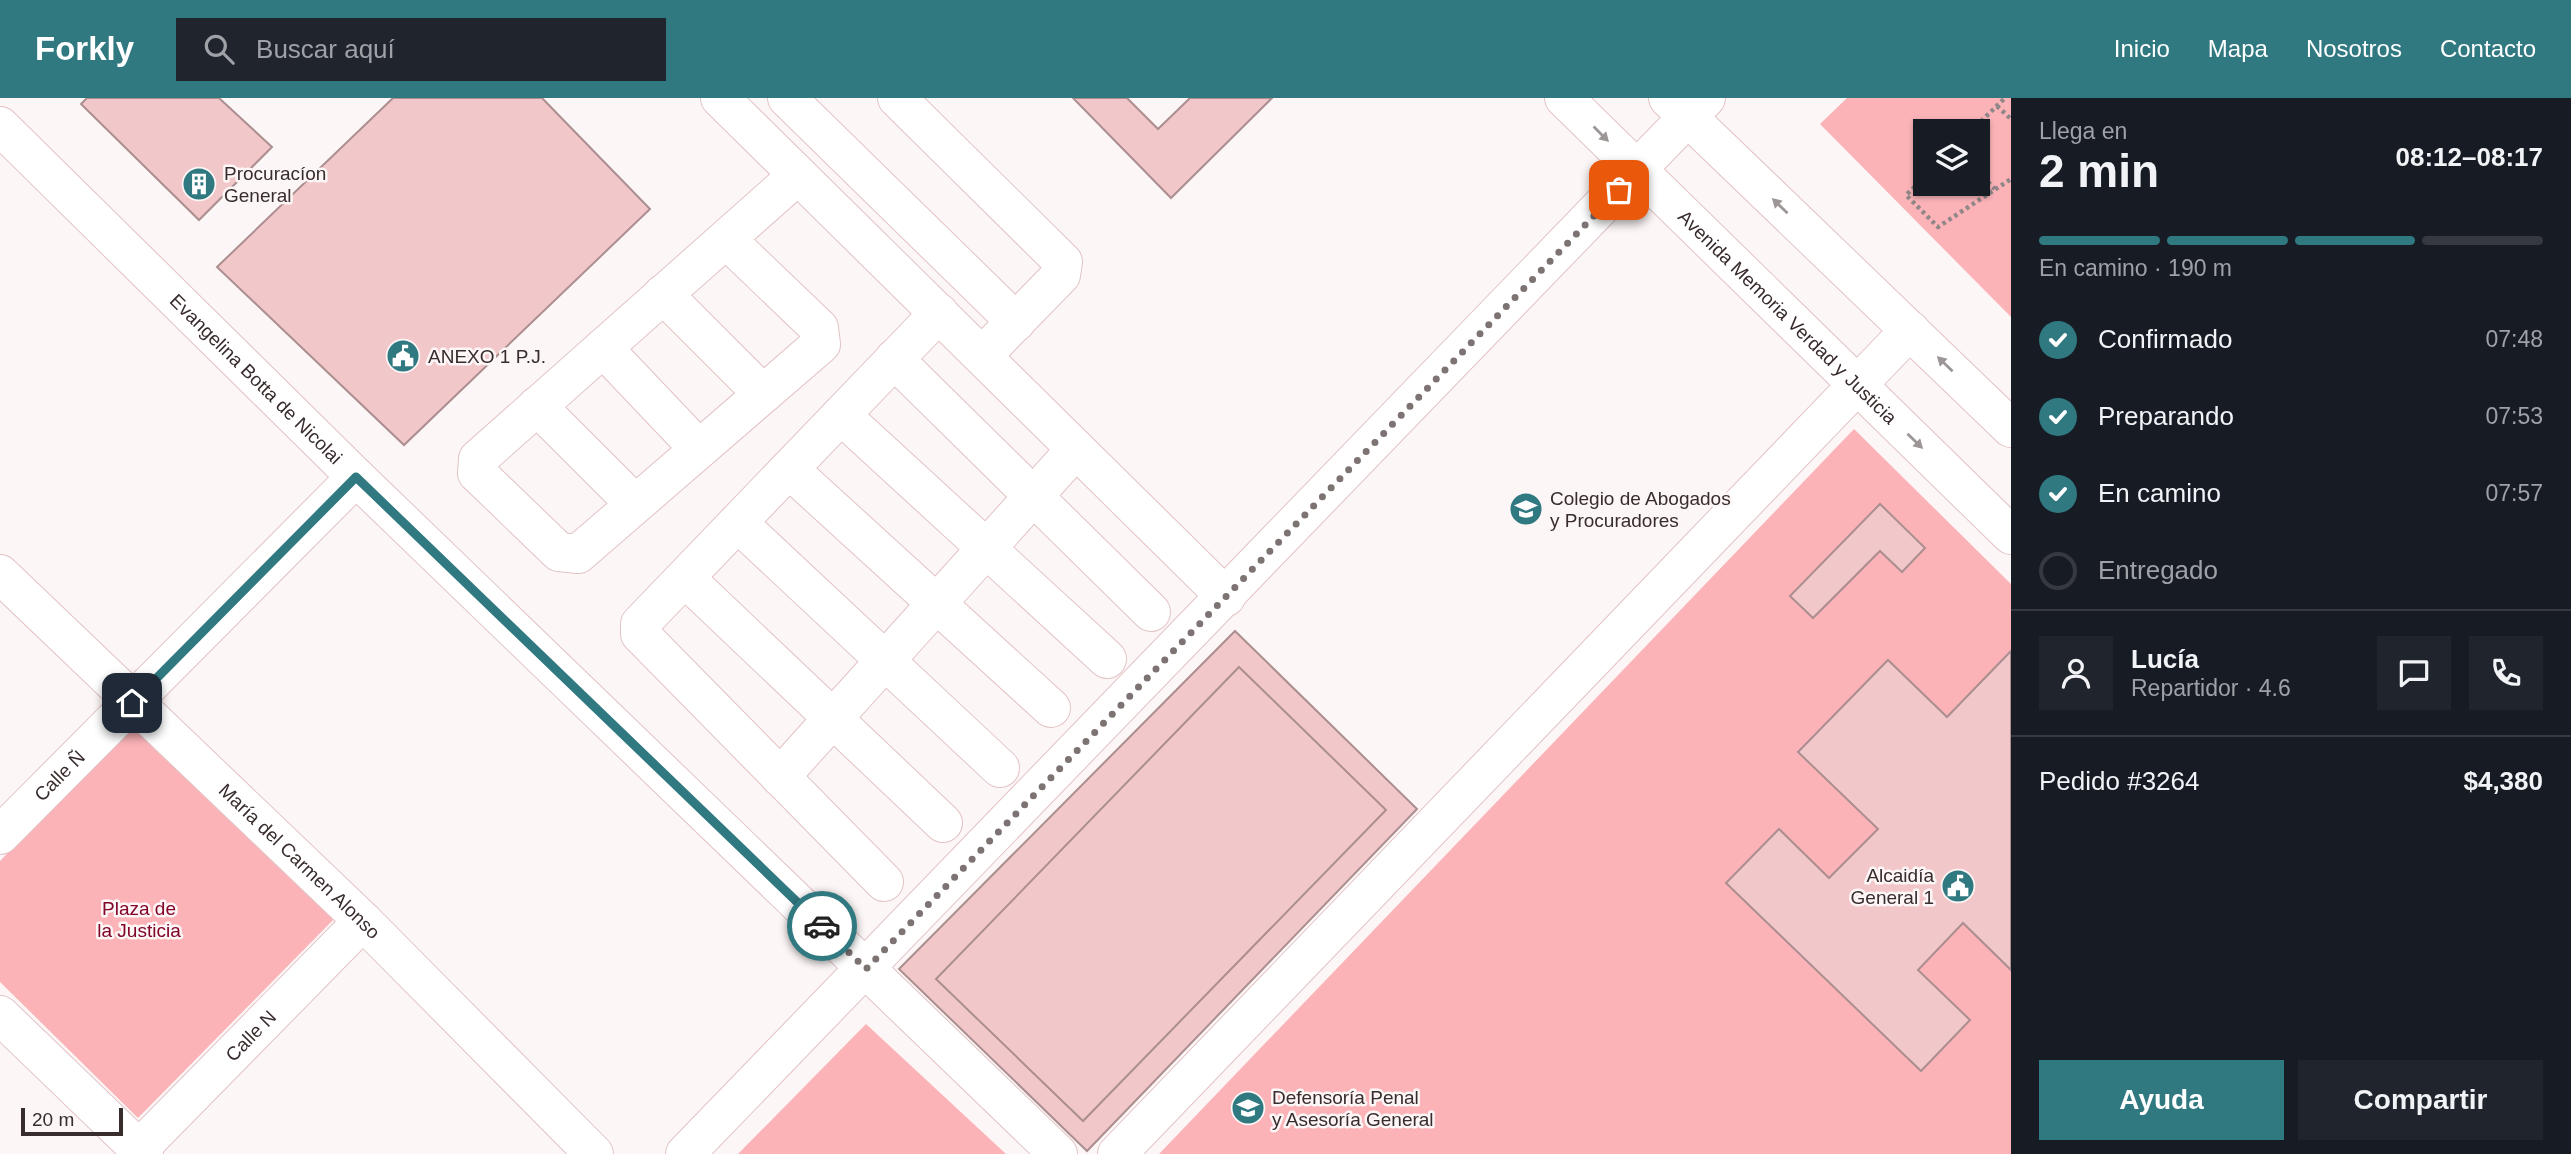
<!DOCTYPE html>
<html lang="es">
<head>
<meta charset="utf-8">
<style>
  body { margin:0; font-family:Arial,sans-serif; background:#20242c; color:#f1f3f6; height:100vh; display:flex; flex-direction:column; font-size:26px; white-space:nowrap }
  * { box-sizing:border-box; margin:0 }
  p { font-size:23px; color:#9ea1a6 }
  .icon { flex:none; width:38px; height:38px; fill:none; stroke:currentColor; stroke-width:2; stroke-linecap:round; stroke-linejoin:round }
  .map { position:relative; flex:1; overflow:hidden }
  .panel { display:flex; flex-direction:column; background:#171b24; width:560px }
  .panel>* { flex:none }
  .controls { position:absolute; left:1913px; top:21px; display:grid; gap:14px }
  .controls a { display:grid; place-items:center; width:77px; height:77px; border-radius:0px; background:#171b24; box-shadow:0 2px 5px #0004; font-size:35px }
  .scale { position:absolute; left:21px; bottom:18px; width:102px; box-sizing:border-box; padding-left:7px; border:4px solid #382c2d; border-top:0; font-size:19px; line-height:24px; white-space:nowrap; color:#382c2d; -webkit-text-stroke:5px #fdf6f6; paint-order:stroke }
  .pin { position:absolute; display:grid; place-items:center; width:60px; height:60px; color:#fff; margin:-30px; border-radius:14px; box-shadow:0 4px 10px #0006 }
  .courier { position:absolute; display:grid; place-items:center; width:70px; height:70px; margin:-35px; border:5px solid #307981; border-radius:50%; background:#fff; color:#222; box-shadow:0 2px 9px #0007 }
  .summary em { font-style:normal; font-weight:600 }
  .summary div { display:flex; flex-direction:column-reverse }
  .summary { display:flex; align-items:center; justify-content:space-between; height:119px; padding:0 28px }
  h1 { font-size:46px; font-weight:600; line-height:52px }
  .bar { display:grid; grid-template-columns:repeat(4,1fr); gap:10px 7px; align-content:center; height:84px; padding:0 28px }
  .bar i { height:9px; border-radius:5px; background:#363941 }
  .bar .on { background:#307981 }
  .bar p { grid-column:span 4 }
  .line { display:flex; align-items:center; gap:18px; padding:0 28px; border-top:2px solid #363941 }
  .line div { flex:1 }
  .round { display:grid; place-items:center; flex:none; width:74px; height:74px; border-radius:0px; background:#20242c }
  ol { padding:0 28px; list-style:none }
  li { display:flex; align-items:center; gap:21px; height:77px }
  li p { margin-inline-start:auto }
  li .icon { padding:7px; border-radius:50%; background:#307981; color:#fff; stroke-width:4 }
  li:last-child { color:#9ea1a6 }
  li i { width:38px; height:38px; border:4px solid #363941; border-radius:50% }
  .cta { display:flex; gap:14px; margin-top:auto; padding:14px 28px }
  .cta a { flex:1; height:80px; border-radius:0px; background:#307981; color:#fff; font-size:28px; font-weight:600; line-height:80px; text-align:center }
  .cta a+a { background:#20242c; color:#f1f3f6 }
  header { display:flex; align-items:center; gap:42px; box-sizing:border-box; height:98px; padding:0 35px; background:#307981; color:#fff }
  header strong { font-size:33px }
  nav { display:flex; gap:38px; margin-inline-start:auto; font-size:24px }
  .search { width:490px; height:63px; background:#20242c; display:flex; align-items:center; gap:18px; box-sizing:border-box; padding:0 24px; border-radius:0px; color:#9ea1a6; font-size:26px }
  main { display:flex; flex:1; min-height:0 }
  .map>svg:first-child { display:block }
</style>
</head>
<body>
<header>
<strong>Forkly</strong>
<div class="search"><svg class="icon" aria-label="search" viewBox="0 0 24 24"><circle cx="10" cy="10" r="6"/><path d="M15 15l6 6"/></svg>Buscar aquí</div>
<nav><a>Inicio</a><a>Mapa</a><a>Nosotros</a><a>Contacto</a></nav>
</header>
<main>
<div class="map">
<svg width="2011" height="1056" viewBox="0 0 2011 1056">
  <rect width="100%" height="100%" fill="#fdf6f6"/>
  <!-- green -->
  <path fill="#fbb3b8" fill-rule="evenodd" d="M1847,0h164v219l-191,-193zM1925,33h53v53h-53z
    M1854,331l157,155v570h-852z
    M135,623l200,197 -197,200 -138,-136v-121z
    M866,926l140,130h-268z"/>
  <!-- building -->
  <path fill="#f2c7ca" stroke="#ab8e8f" stroke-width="2" d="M87,0h132l53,49 -73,73 -118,-116z
    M393,0h149l108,111 -246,236 -187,-178z
    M1073,0h54l31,31 32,-31h82l-101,100z
    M1880,406l45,44 -23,24 -22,-21 -67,67 -23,-22z
    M1235,533l182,178 -330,342 -188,-182z
    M2011,553v319l-48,-47 -45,47 52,50 -49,51 -195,-188 53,-54 50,49 49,-49 -80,-77 90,-92 59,57z
    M1239,569l147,143 -303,311 -147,-142z"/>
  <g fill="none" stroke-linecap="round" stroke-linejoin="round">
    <defs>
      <g id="minor">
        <path d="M720,0l506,499"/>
        <path d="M787,0l229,224"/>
        <path d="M897,0l166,164 -2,13 -79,81"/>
        <path id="s1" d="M1564,0l447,437"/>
        <path d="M1668,0l343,330"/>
        <path id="s2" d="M0,28l356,351 702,677"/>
        <path d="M726,141l93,89 2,16 -243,210 -19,-2 -82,-79 1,-14 320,-284"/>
        <path d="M663,196l100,100"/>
        <path d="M603,250l96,101"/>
        <path d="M894,261l257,253"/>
        <path d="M537,308l98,98"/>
        <path d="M841,317l266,244"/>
        <path d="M789,371l262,239"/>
        <path d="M738,425l262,245"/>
        <path id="s3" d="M0,476l363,347 231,233"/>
        <path d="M685,480l258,245"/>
        <path d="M780,679l296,-328"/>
        <path id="s4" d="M0,737l356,-358"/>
        <path d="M884,784l-244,-248v-10l299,-311"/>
        <path d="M0,917l144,139"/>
        <path id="s5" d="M139,1051l224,-228"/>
        <path d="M685,1056l1021,-1056"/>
        <path d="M1117,1056l793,-824"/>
      </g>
    </defs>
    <!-- minor casing -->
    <use href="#minor" stroke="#e2c3c5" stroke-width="40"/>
    <!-- path -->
    <path stroke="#918788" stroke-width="4.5" stroke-dasharray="3.5 3.5" stroke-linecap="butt" d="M1997,8l14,13
      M1971,33l34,-33
      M1978,74l17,17
      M1925,79l-19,18 32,32 73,-48"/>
    <!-- minor -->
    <use href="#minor" stroke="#fff" stroke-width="38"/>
  </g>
  <!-- one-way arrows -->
  <defs><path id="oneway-solid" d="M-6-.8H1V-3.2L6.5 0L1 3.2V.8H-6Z" transform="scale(1.75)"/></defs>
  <g fill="#9c9696">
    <use href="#oneway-solid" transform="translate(1601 36) rotate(45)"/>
    <use href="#oneway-solid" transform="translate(1780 108) rotate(-136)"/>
    <use href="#oneway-solid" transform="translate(1945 266) rotate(-136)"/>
    <use href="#oneway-solid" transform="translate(1915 343) rotate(44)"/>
  </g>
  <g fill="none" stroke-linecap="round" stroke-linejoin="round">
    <!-- done -->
    <path stroke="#7d7373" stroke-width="7" stroke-dasharray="0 12.6" d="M822,828l44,43 753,-779"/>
    <!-- route -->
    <path stroke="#307981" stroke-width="9" d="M132,605l224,-226 466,449"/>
  </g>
  <!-- icons -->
  <defs>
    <symbol id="building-disc" viewBox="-11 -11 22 22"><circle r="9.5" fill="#307981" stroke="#fdf6f6"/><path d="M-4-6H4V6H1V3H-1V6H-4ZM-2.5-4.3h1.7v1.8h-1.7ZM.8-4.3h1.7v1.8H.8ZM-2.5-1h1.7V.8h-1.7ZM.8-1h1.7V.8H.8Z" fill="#fff"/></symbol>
    <symbol id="civic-disc" viewBox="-11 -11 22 22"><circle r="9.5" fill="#307981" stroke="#fdf6f6"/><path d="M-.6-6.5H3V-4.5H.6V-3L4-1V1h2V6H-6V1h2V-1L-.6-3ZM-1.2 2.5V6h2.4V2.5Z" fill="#fff"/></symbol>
    <symbol id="school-disc" viewBox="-11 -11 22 22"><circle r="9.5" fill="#307981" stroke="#fdf6f6"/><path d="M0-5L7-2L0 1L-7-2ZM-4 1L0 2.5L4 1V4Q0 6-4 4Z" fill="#fff"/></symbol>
  </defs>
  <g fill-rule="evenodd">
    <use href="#building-disc" x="180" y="67" width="38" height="38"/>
    <use href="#civic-disc" x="384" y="239" width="38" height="38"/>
    <use href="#school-disc" x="1507" y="392" width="38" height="38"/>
    <use href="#civic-disc" x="1939" y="769" width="38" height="38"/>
    <use href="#school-disc" x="1229" y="991" width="38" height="38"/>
  </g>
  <g text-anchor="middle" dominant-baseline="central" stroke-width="5" stroke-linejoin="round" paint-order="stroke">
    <!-- poi labels -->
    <g font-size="19" fill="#382c2d" stroke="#fdf6f6" text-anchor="start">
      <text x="224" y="75">Procuracíon<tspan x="224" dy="22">General</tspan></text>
      <text x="428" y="258">ANEXO 1 P.J.</text>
      <text x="1550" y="400">Colegio de Abogados<tspan x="1550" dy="22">y Procuradores</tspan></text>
      <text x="1934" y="777" text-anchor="end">Alcaidía<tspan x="1934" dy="22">General 1</tspan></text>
      <text x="1272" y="999">Defensoría Penal<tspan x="1272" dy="22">y Asesoría General</tspan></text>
    </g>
    <!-- street labels -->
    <g font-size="19" fill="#382c2d" stroke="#fdf6f6">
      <text stroke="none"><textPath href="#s1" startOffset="313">Avenida Memoria Verdad y Justicia</textPath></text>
      <text stroke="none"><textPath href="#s2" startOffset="360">Evangelina Botta de Nicolai</textPath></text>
      <text stroke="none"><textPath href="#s4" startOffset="84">Calle Ñ</textPath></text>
      <text stroke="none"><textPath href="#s3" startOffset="415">María del Carmen Alonso</textPath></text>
      <text stroke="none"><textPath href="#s5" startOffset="159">Calle N</textPath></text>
    </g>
    <!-- park labels -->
    <g font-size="19" fill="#82052a" stroke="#fdf6f6">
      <text x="139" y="810">Plaza de<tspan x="139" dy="22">la Justicia</tspan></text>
    </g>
  </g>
</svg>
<div class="controls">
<a><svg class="icon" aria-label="layers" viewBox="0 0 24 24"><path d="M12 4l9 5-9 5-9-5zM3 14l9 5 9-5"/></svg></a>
</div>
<div class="scale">20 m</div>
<div class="pin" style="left:1619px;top:92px;background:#ea580c"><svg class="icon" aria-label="bag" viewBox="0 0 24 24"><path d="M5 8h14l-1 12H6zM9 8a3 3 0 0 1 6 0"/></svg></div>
<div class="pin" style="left:132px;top:605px;background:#1f2937"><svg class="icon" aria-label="home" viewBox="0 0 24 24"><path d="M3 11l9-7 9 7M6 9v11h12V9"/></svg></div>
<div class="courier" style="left:822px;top:828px"><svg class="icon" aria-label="car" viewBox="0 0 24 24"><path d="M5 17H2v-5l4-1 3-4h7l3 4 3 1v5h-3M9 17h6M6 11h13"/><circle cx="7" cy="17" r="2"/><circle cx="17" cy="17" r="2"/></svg></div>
</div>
<section class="panel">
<div class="summary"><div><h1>2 min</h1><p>Llega en</p></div><em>08:12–08:17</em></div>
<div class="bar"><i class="on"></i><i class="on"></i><i class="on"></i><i></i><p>En camino · 190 m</p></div>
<ol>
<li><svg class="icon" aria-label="check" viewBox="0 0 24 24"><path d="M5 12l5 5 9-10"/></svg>Confirmado<p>07:48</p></li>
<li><svg class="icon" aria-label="check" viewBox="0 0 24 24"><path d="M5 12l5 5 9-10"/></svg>Preparando<p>07:53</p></li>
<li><svg class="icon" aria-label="check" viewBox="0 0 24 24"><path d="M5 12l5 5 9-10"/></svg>En camino<p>07:57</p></li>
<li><i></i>Entregado</li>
</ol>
<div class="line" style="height:126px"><a class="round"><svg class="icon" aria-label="person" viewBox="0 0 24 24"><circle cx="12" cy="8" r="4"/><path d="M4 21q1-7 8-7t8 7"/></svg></a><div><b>Lucía</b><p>Repartidor · 4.6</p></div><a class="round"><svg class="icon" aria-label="chat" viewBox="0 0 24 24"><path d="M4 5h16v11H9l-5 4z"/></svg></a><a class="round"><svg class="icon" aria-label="phone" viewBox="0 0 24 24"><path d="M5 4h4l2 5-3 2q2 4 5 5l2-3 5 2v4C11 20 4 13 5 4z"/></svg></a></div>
<div class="line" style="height:91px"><div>Pedido #3264</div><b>$4,380</b></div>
<div class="cta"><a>Ayuda</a><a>Compartir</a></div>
</section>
</main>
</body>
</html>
